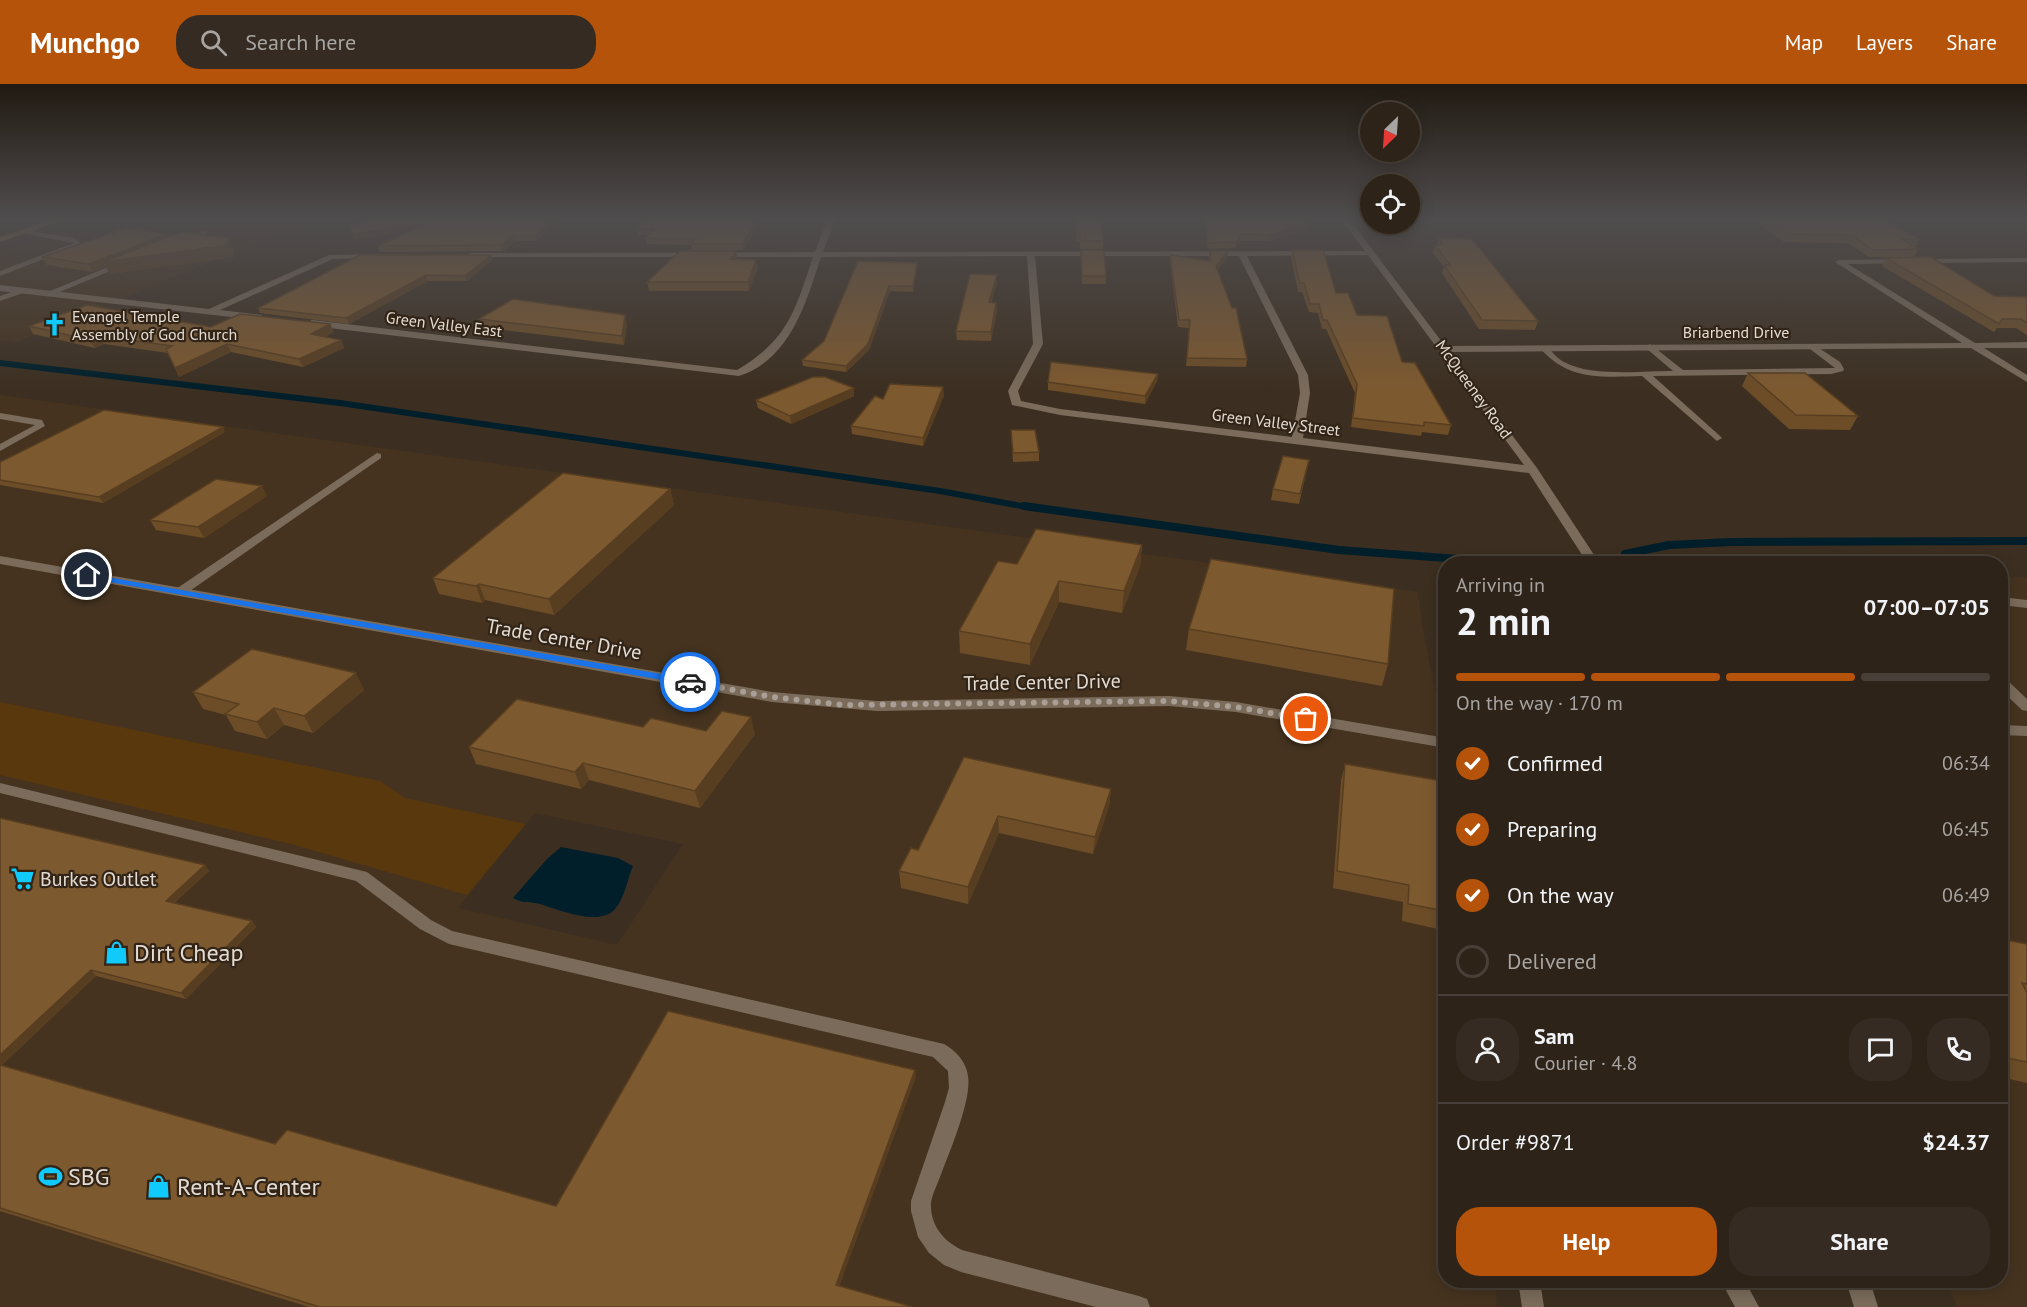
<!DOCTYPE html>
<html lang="en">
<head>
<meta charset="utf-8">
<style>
  body { margin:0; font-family:"PT Sans",sans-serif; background:#352b22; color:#f1f3f6; height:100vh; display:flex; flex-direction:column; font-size:22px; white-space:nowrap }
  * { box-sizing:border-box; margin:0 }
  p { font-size:20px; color:#a7a4a2 }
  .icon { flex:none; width:33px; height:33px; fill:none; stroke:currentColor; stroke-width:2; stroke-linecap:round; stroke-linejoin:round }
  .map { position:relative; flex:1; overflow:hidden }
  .sheet { position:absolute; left:1438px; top:472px; width:570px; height:732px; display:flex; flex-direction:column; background:#2d2319; border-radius:24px; box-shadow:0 3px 15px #0003,0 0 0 2px #484038 }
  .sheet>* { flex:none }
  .needle { width:39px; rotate:205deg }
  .buttons { position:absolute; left:1360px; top:18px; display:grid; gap:12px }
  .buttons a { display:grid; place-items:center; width:60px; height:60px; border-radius:50%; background:#2d2319; box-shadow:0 3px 15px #0003,0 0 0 2px #484038; font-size:30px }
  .pin { position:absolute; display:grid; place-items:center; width:51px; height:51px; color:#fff; margin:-26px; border:3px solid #fff; border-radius:50%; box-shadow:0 2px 6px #0007 }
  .courier { position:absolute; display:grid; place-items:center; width:60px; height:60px; margin:-30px; border:4px solid #1a73e8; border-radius:50%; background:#fff; color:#222; box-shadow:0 2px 8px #0007 }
  .overview em { font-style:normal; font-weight:700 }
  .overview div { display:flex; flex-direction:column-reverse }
  .overview { display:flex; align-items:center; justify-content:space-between; height:102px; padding:0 18px }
  h1 { font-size:39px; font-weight:700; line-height:45px }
  .bar { display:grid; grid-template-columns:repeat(4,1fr); gap:9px 6px; align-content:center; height:72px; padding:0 18px }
  .bar i { height:8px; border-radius:4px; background:#484038 }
  .bar .active { background:#b45309 }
  .bar p { grid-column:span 4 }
  .line { display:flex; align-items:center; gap:15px; padding:0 18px; border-top:2px solid #484038 }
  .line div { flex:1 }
  .round { display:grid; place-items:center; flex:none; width:63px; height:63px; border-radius:24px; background:#352b22 }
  ol { padding:0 18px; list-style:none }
  li { display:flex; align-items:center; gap:18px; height:66px }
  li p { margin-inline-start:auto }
  li .icon { padding:6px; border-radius:50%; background:#b45309; color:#fff; stroke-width:4 }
  li:last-child { color:#a7a4a2 }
  li i { width:33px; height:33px; border:3px solid #484038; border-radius:50% }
  .primary-button { display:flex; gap:12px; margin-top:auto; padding:12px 18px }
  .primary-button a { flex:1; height:69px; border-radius:24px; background:#b45309; color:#fff; font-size:24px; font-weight:700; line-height:69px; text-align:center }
  .primary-button a+a { background:#352b22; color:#f1f3f6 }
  header { display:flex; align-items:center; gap:36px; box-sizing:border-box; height:84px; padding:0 30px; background:#b45309; color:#fff }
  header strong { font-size:28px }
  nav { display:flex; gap:33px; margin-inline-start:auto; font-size:21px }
  .search { width:420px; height:54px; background:#352b22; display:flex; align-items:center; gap:15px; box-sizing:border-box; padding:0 21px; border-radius:24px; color:#a7a4a2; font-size:22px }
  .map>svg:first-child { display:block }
</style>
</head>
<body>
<header>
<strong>Munchgo</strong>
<div class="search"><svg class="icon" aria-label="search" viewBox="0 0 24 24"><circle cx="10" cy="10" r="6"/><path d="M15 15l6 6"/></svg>Search here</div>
<nav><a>Map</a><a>Layers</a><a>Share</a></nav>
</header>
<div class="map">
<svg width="2027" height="1223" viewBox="0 0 2027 1223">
  <rect width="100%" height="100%" fill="#3c2f21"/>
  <!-- built -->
  <path fill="#45331f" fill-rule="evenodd" d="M301,141l-284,117 -17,-2v-88l61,-21 98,8 35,-13z
    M0,311l1418,197 4,33 24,120v536h49l2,26h-1497zM535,729l148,31 -66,101 -159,-37z
    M2027,493v730h-70l-10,-26h54v-703z"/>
  <!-- green -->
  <path fill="#59380d" d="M0,618l380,79 25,17 121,26 -59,71 -176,-51 -291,-69z"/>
  <!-- water -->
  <path fill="#001f2a" d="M561,763l57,11 15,8c-6,13 -8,32 -18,43 -15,18 -56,1 -75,-5 -10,-3 -18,0 -27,-6l33,-38z"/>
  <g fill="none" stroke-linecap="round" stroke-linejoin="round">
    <!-- stream-far1 -->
    <path stroke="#001f2a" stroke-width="6" d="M0,279l340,40 600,88 92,17"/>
    <!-- stream -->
    <path stroke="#001f2a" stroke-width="8" d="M1024,422l315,44 186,14
      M1625,470l44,-9 62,-3 296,-1"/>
    <!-- service -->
    <path fill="#7a6b5b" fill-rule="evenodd" d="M24,146l50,8 8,6 -82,32v-5l74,-28 -52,-10z
      M204,147l5,1 -24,10 -5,-1z
      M120,178l7,2 -77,32 -7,-2z
      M20,205l4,2 -1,2 -23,8v-5z
      M1813,260l27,18 4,7 -1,2 -12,3 -178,2 67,60 2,2 -5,3 -75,-65c-40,1 -74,5 -102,-28l7,-2c5,6 11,13 17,16 27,15 78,9 109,9l-26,-22 -1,-2 4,-3 33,26 152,-2 -25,-19 -1,-2z
      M0,329l42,7 3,6 -45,25v-7l35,-19 -35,-6z
      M377,369l4,1v4l-197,137h-8l-2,-3 2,-3z
      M2001,594l5,1 21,20v12l-5,-1 -21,-20z
      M2001,641l26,1v10l-26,-1z
      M0,699l367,89 64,48 21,11 492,113c12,7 22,17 24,32 4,24 -19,77 -28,101 -3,8 -8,18 -9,26 -1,22 12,38 31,47l177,46 8,3 3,8h-54l-135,-35 -17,-7 -15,-12 -11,-16 -7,-26v-10l34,-99 4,-14 -1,-17 -15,-14 -484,-113 -29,-15 -64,-48 -356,-88z
      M1518,1197h22l4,26h-22z
      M1721,1197h24l14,26h-24z"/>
    <!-- minor -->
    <path fill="#7a6b5b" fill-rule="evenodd" d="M827,136h8l-12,32 542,-1 -23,-31h8l95,126 517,-3 -127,-81 4,-2 188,-2v4l-179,2 127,79 52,-1v6h-43l43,27v7l-56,-34 -522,4 88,116 63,96h-12l-59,-91 -469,-58 -48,-10 -4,-14 25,-47 -6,-88 -206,1c-15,45 -30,102 -82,119l-427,-50 -5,-3 5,-3 425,50c52,-31 58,-60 76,-113h-342l-4,-2 4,-2 344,-1zM1368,171l156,210 -221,-27 7,-45 -2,-18 -61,-119zM1035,172h204l59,119 2,18 -8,44 -232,-28 -39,-8 -3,-10 25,-47z
      M378,170h3v4l-48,1 -113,51 42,5 1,2 -4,3 -259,-29v-6l209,24 120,-54z
      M0,472l772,136 105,9 292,-5 67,6 210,36v10l-210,-36 -67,-6 -292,5 -105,-9 -772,-138z
      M2001,513l26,3v8l-26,-3z
      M1846,1197h24l8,26h-24z"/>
    <!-- secondary -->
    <path fill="#9a7641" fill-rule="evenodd" d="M52,136h11l-63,22v-5z"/>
  </g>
  <!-- wall -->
  <path fill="#6c4d28" d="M558,136l-22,21h-21l-12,10 -123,1 -2,-6 31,-15 -55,8 -4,-11z
    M762,136l-19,30h-51l-1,-5 -44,-1 -2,-6 3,-3h-10l-1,-6z
    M1075,136h26l2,21v8h-23v-7h-4z
    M1204,136h103l2,3 -1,6 -40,12h-27l-6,7 -27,1z
    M1753,136h131l35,19 -4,8 3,2 -4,8h-45l-22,-14 -63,-1z
    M167,150l2,3 65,13v7l-124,17 -4,-7 -13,5 -46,-7 -5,-8z
    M1438,154l100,83 -3,9 -56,-1 -37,-56 2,-6 -11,-14 2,-8h2z
    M1081,166l25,26v8h-24z
    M1292,166l44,43 66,69 49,63 -3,10 -26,-3 -1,4 -70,-9 4,-34 -29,-64h-4l-4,-16 -9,-1 -7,-20h-4l-7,-34z
    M736,167l1,8 21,9 -9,23h-100l-2,-9z
    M1210,167h18l-1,7 -10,12 30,89 -1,8 -60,-1 3,-38 -11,-1 -8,-65v-7l39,6z
    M491,171l1,5 -25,21h-39l-79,43 -89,-11 -2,-5z
    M1886,174l108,38 33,1v38l-11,-7h-19l-3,4 -112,-66z
    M858,177l59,2v6l-4,23 -23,-1 -21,59 -23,22 -43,-6 -1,-6 22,-19z
    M997,199l-6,20h5l1,8 -6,30 -34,-1 -1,-9z
    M479,235l148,5 -3,21 -143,-18z
    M29,242l182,1 123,5 -10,5 17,3 3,8 -41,19 -72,-15 -52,25 -11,-24 -64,-9 -9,4 -62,-14z
    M1748,289l110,43 -8,14 -61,-1 -47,-43z
    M1158,290l-1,7 -12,23 -97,-14v-8z
    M854,304v8l-63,28 -33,-16 -2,-8z
    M944,311l-21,51 -71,-12 -1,-8 32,-27z
    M1011,346l28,22v9l-26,1z
    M225,348l-122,71 -103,-18v-23z
    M1309,376l-10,44 -28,-4 2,-11z
    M670,405l4,16 -120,110 -69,-15 -3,3 -43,-9 -6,-16z
    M267,412l-63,42 -48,-8 -6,-10z
    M1142,461l-2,21 -18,47 -63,-11 -29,63 -70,-12 -1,-22 58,-67z
    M1189,545l199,35 -6,22 -196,-36z
    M364,606l-51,43 -29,-8 -17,14 -32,-8 -9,-16 -23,-6 -10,-17z
    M643,643l112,7 -55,74 -111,-28 -8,9 -105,-25 -7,-17z
    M964,673l147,32 -2,17 -16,48 -94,-21 -31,71 -67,-16 -2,-17 19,-21z
    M1345,680l100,147 -7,18 -36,-8 1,-19 -70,-14 8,-107z
    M0,734l205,47 4,6 -35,32 78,18 4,6 -70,72 -90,-23 -94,89 273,79 281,62 360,-130 -77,210 74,21h-604l-309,-96z
    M2001,855l26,5v139l-26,-6z"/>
  <!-- shaded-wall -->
  <path fill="#583e21" d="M551,136h7l-22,21 -1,-5z
    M758,136h4l-19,30 -1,-6z
    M426,139l1,5 -73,11 -2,-5z
    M1309,139l-1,6 -40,12 1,-6z
    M167,150l4,8 57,-4 6,12v7l-124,17 -4,-7 -13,5 -4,-8z
    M1242,150l-1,7 -6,7 1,-6z
    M513,152l2,5 -12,10 -2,-6z
    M736,167l1,8h-6z
    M1228,167l-1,7 -12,15 1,-7z
    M491,171l1,5 -25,21 -2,-5z
    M756,176l2,8 -9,23 -1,-9z
    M917,179v6l-4,23v-6z
    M426,191l2,6 -79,43 -3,-6z
    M997,191v8l-8,28v-9z
    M889,202l1,5 -21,59 -23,22v-6z
    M996,219l1,8 -6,30v-9z
    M625,231l2,9 -3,21 -2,-9z
    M330,240l4,8 -20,10 -3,-8z
    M100,252l4,8 -9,4 -5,-8z
    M341,256l3,8 -41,19 -4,-8z
    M227,260l4,8 -52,25 -4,-9z
    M1158,290l-1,7 -12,23v-8z
    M943,303l1,8 -21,51v-8z
    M854,304v8l-63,28 -1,-8z
    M223,343l2,5 -122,71 -4,-6z
    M262,402l5,10 -63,42 -6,-11z
    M670,405l4,16 -120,110 -5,-16z
    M1142,461l-2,21 -18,47 2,-22z
    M1059,497v21l-29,63v-21z
    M479,500l6,16 -3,3 -6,-17z
    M356,589l8,17 -51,43 -9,-17z
    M274,624l10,17 -17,14 -10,-17z
    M751,633l4,17 -55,74 -5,-17z
    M583,679l6,17 -8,9 -6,-17z
    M1111,705l-2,17 -16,48 2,-17z
    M998,732l1,17 -31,71v-17z
    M205,781l4,6 -39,35 -4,-5z
    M252,837l4,6 -70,72 -5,-6z
    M91,886l5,6 -96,91v-12z
    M915,986l1,6 -78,214 -2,-5z"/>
  <!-- building -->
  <path fill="#7d592f" stroke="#583e21" stroke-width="1.5" d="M368,136h183l-16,16h-22l-12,9 -123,1 48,-23 -74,11 -2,-6z
    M644,136h114l-16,24h-52l6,-5 -51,-1 9,-9h-17z
    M1075,136h26l2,21h-22l-1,-7h-4z
    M1205,136h102l2,3 -40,12 -27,-1 -6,8 -28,1z
    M1767,136h117l35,19h-17l16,10 -45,1 -22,-15 -63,-1z
    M126,144l41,6 -78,30 -47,-7z
    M181,148l47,6v7l-125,17z
    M1438,154l34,1 66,82 -56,-1 -38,-55h6l-15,-20h8z
    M1081,166h23l2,26h-24z
    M1292,166h31l13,43h12l9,22 30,1 15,46 13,1 36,62 -27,-3v4l-71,-8 4,-34 -30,-64h-4l-4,-16h-9l-6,-21h-4z
    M680,167h56l-5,8 25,1 -8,22h-101z
    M1210,167h18l-12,15 16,42h4l11,51 -60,-1 3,-38h-11l-9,-65 41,6z
    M360,171h131l-26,21 -39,-1 -80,43 -88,-10z
    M1931,173l63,39 33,1v26l-6,-4h-19l-3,5 -113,-66z
    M858,177l59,2 -4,23h-24l-21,58 -22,22 -44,-6 22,-19z
    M970,190l27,1 -8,27 7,1 -5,29 -35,-1z
    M513,215l112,16 -3,21 -143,-17z
    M87,221l124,22 29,-13 90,10 -19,10 30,6 -42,19 -72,-15 -52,24 -9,-19 6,-3 -72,-10 -10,4 -61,-14z
    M1051,278l107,12 -13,22 -97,-14z
    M1748,289h57l53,43 -62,-1z
    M813,293h12l29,11 -64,28 -34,-16z
    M890,300l53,3 -20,51 -72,-12 24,-30 8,3z
    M104,326l119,17 -124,70 -99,-17v-18z
    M1011,346h24l4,22 -26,1z
    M1283,372l26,4 -9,34 -27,-5z
    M563,389l107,16 -121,110 -70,-15 -3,2 -43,-8z
    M216,395l46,7 -64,41 -48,-7z
    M1036,445l106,16 -18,46 -65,-10 -29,63 -71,-13 39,-70 19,3z
    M1211,475l183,30 -6,75 -199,-35z
    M252,565l104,24 -52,43 -30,-8 -17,14 -32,-8 14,-10 -46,-12z
    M517,615l126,28 8,-9 55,13 16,-20 29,6 -56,74 -112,-28 -8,9 -106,-25z
    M964,673l147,32 -16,48 -97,-21 -30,71 -69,-16 12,-23 7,2z
    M1345,680l97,17 3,130 -37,-7 1,-19 -72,-14z
    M0,734l205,47 -39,36 86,20 -71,72 -90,-23 -91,85z
    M2001,855l26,5v40l-5,-1 5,10v69l-26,-5z
    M668,927l247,59 -79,215 77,22h-593l-320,-99v-143l275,79 12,-14 269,76z"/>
  <!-- sky -->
  <linearGradient id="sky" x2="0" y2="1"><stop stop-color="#211a12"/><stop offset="0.44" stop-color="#504d4e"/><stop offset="1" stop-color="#504d4e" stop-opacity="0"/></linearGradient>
  <rect width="2027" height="307" fill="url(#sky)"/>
  <!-- route -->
  <path fill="#1a73e8" d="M84,489l606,106 5,3 -5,3 -603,-107z"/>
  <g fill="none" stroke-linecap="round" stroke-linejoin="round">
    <!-- done -->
    <path stroke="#a99f94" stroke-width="6" stroke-dasharray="0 10.8" d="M690,598l82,15 72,8 325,-4 67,6 70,12"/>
  </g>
  <!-- icons -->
  <defs>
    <symbol id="church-bare" viewBox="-9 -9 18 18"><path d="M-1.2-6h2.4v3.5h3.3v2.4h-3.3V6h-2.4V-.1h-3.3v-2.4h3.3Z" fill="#0fcafa" stroke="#322517" stroke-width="2.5" paint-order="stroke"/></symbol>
    <symbol id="supermarket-bare" viewBox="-9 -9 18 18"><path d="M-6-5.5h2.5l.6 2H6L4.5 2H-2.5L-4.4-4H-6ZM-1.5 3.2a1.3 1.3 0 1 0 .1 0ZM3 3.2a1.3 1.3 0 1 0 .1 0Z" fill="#0fcafa" stroke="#322517" stroke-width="2.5" paint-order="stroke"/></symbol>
    <symbol id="shop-bare" viewBox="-9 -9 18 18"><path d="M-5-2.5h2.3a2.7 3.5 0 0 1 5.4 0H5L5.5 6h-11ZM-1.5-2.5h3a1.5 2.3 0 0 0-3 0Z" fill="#0fcafa" stroke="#322517" stroke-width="2.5" paint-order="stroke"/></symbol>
    <symbol id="stadium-bare" viewBox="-9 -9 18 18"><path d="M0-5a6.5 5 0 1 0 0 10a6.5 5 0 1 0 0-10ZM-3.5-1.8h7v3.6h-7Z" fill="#0fcafa" stroke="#322517" stroke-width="2.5" paint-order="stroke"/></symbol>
  </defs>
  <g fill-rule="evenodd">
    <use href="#church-bare" x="38" y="224" width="33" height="33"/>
    <use href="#supermarket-bare" x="6" y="778" width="33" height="33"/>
    <use href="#shop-bare" x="100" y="852" width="33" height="33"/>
    <use href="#stadium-bare" x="34" y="1076" width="33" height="33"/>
    <use href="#shop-bare" x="142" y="1086" width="33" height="33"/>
  </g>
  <g text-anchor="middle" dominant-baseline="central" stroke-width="4.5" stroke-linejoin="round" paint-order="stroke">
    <!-- far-poi labels -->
    <g font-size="16" fill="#e3dbd2" stroke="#322517" text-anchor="start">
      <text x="72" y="232">Evangel Temple<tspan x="72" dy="18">Assembly of God Church</tspan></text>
    </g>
    <!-- far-street labels -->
    <g font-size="16" fill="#e3dbd2" stroke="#322517">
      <text transform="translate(444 240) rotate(7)">Green Valley East</text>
      <text x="1736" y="248">Briarbend Drive</text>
      <text transform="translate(1474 305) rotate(54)">McQueeney Road</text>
      <text transform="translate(1276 338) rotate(7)">Green Valley Street</text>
    </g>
    <!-- street labels -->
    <g font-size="20" fill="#e3dbd2" stroke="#322517">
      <text transform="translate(564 555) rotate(10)">Trade Center Drive</text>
      <text transform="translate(1042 598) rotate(-1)">Trade Center Drive</text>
    </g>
    <!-- poi labels -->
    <g font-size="20" fill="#e3dbd2" stroke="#322517" text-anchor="start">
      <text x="40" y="795">Burkes Outlet</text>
    </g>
    <!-- near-poi labels -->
    <g font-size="24" fill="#e3dbd2" stroke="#322517" text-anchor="start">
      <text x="134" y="868">Dirt Cheap</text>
      <text x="68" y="1092">SBG</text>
      <text x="177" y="1102">Rent-A-Center</text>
    </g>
  </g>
</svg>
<div class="buttons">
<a><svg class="needle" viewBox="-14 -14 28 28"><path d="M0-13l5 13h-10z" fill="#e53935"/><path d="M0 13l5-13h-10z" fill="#a7a4a2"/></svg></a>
<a><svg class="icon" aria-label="locate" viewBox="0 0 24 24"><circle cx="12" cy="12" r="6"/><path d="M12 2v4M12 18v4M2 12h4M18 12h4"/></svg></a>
</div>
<div class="pin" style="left:1306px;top:635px;background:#ea580c"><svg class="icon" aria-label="bag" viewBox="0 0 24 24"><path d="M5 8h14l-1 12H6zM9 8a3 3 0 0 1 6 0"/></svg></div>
<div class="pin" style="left:87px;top:491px;background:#1f2937"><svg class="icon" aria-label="home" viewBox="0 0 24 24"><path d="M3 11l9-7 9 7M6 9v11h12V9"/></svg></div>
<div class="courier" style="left:690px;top:598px"><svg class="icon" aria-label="car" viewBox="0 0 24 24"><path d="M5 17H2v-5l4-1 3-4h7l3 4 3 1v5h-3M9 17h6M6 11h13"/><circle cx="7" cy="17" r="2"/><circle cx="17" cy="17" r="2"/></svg></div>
<section class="sheet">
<div class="overview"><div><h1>2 min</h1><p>Arriving in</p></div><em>07:00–07:05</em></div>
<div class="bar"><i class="active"></i><i class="active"></i><i class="active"></i><i></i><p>On the way · 170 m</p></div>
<ol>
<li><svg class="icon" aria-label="check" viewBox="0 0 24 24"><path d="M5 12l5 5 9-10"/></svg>Confirmed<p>06:34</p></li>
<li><svg class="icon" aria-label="check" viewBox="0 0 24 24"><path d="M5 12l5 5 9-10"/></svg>Preparing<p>06:45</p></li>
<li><svg class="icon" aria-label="check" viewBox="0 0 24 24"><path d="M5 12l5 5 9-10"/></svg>On the way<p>06:49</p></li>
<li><i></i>Delivered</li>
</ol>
<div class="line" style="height:108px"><a class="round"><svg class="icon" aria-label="person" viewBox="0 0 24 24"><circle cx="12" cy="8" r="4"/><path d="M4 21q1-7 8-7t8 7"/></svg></a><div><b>Sam</b><p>Courier · 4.8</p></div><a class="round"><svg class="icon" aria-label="chat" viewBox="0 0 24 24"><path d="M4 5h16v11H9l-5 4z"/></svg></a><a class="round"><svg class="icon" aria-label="phone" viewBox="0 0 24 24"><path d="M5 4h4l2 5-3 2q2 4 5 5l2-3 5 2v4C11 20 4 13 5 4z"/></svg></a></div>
<div class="line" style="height:78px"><div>Order #9871</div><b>$24.37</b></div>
<div class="primary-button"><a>Help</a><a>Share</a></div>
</section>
</div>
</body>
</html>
